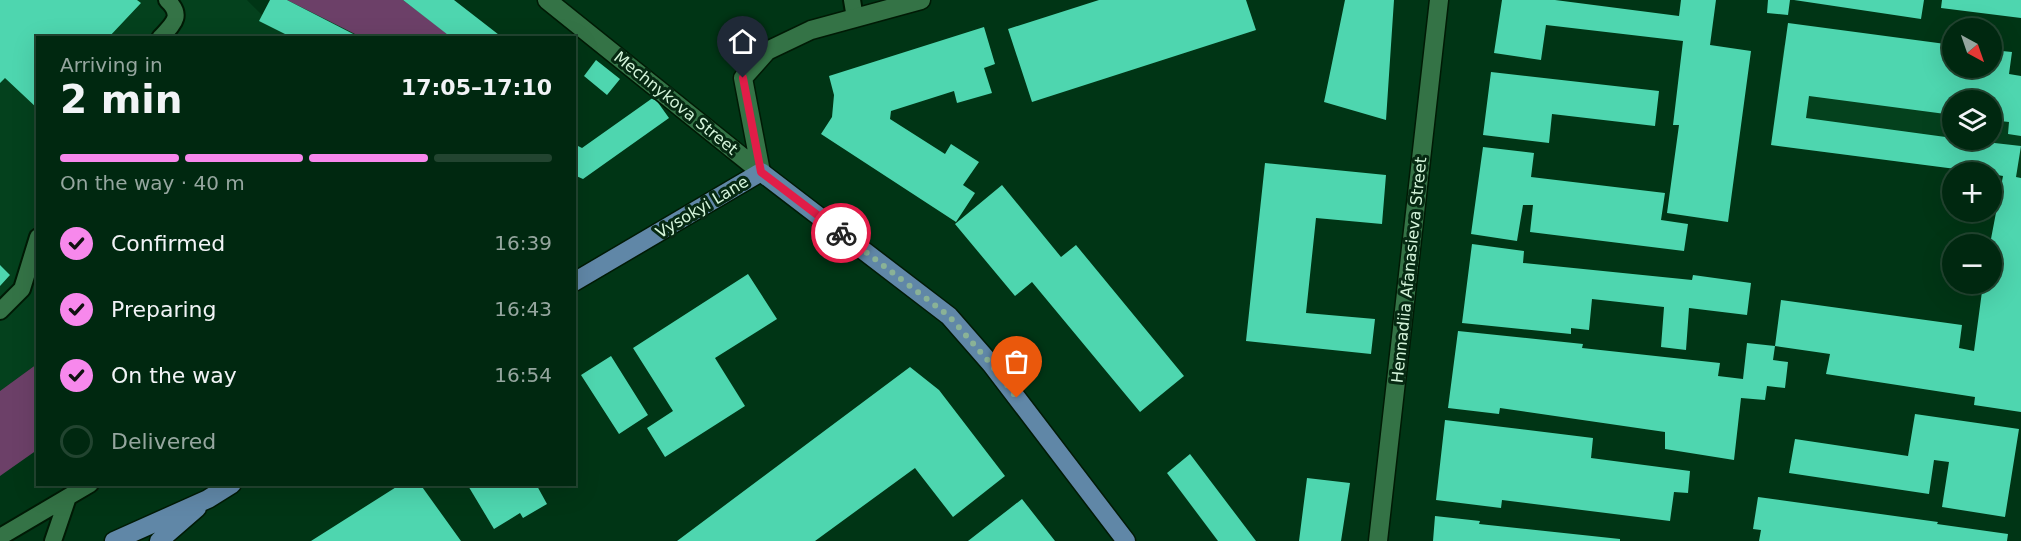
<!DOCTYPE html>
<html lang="en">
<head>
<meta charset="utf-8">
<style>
  body { margin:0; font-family:"DejaVu Sans",sans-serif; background:#0e341e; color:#f1f3f6; height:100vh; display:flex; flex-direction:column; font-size:22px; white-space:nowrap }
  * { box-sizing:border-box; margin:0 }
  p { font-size:20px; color:#95a69f }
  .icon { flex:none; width:33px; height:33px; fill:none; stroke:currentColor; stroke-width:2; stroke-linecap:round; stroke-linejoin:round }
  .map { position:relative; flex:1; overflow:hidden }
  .sheet { position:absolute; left:36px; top:36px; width:540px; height:450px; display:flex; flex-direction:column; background:#002810; border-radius:0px; box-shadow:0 6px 24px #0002,0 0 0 2px #224430 }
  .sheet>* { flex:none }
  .needle { width:39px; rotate:140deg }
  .controls { position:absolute; left:1942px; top:18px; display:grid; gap:12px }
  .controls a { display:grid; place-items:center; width:60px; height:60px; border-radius:50%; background:#002810; box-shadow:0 6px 24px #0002,0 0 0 2px #224430; font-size:30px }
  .pin { position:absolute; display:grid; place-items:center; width:51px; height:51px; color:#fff; margin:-62px -26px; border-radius:50% 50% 50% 0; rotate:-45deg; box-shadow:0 0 6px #0007 }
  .pin .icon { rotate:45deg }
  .courier { position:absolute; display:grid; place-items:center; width:60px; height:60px; margin:-30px; border:4px solid #e11d48; border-radius:50%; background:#fff; color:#222; box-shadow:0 2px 8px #0007 }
  .headline em { font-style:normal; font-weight:700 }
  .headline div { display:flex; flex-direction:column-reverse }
  .headline { display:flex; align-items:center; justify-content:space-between; height:102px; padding:0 24px }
  h1 { font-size:39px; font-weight:700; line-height:45px }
  .bar { display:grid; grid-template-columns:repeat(4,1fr); gap:9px 6px; align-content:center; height:72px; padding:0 24px }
  .bar i { height:8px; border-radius:4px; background:#224430 }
  .bar .on { background:#f788ec }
  .bar p { grid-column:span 4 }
  ol { padding:0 24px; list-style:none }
  li { display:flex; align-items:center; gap:18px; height:66px }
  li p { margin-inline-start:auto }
  li .icon { padding:6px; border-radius:50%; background:#f788ec; color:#111; stroke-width:4 }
  li:last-child { color:#95a69f }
  li i { width:33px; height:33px; border:3px solid #224430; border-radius:50% }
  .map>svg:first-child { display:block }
</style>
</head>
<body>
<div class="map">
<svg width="2021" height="541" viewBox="0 0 2021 541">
  <rect width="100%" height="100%" fill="#003515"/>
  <!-- built -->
  <path fill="#04411d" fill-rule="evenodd" d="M0,0h247l15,15 24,-15 75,37 -323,1 -1,326 -37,27z
    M1784,45l237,31v102l-29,-4v-2h-13l-208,-27zM1953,100h39v40h-39z"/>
  <!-- green -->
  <path fill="#6c4068" d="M287,0h116l49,37h-91z
    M37,364v86l-37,26v-85z"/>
  <!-- building -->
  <path fill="#4ed6af" d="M0,0h137l4,3 -33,35h-70v71l-33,-31 -5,5z
    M270,0h17l74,38h-68l-34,-17z
    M403,0h51l49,38h-51z
    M1099,0h147l10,30 -224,72 -24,-73z
    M1345,0h49l-8,120 -62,-18z
    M1502,0h53l124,16 2,-16h35l-6,45 41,6 -23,171 -61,-9 12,-88h-6l10,-84 -137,-16 -5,35 -47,-7z
    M1768,0h22l-2,15 -21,-2z
    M1794,0h130l-3,19z
    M1942,0h79v18l-80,-10z
    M1788,23l165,22v23h39v-18l20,2 -3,22 12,2v60l-13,-2 1,-12 -17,-2v-20h-39v15l-144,-19 -3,22 147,20v2h15l53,6 -5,31 5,1v234l-47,-7 1,-8 -149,-23 4,-20 -55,-8 6,-46 181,25 -3,23 15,3 9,-67h9v-40h-2l13,-68 -11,-2v-2h-13l-208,-27z
    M984,27l11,37 -11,4 8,25 -35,10 -3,-12 -63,20 -1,8 55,35 6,-10 28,18 -16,23 12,8 -19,29 -135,-88 11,-17 2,-22 -5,-19z
    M596,60l24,19 -13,16 -23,-19z
    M1491,72l168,19 -4,35 -103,-12 -3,29 -66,-8z
    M654,97l15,21 -86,61 -9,-4v-31l8,4z
    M1483,147l51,6 -3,24 134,16 -4,27 27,4 -4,27 -154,-19 3,-27h-10l-6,36 -46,-7z
    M1265,163l121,12 -4,49 -66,-6 -10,95 69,6 -4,35 -125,-13z
    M1002,185l59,72 15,-12 108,131 -44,36 -108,-130 -17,14 -60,-72z
    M1472,244l52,7 -1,12 169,17 1,-5 58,8 -4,32 -58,-7 -3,42 -25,-3 3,-40 -72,-8 -3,31 -18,-2v6l-109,-11z
    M0,265l10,10 -10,11z
    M748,274l29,45 -62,39 30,48 -80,51 -18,-29 26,-17 -40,-63z
    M1458,331l125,13 -1,4 138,15 -2,13 25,3 4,-36 28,3 -2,14 15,2 -3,26 -18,-2 -2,14 -24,-2 -7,62 -69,-11v-17l-165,-24 -1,6 -51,-6z
    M611,356l37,59 -29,19 -38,-59z
    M910,367l29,23 66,86 -52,41 -38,-49 -100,73h-138z
    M1915,414l104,15 -14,88 -63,-10 7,-45 -15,-2 -5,34 -140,-21 6,-34 113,17z
    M1445,420l148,18 -2,20 99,13 -2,22 -14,-1 -4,29 -168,-21 -1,8 -65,-8z
    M1190,454l66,87h-38l-51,-68z
    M1307,478l43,5 -9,58h-42z
    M401,484h19l41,57h-150z
    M467,484h69l11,20 -24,14 -3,-5 -26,16z
    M1758,497l180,25 -1,2 71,10 -1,7h-248l2,-11 -8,-1z
    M1022,499l33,42h-87z
    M1435,516l45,5 -1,3 141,15v2h-187z"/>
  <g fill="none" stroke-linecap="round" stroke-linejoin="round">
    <defs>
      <path id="lane" d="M852,0l3,18
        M160,38c13,-14 24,-22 7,-38
        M0,311l22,-22 16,-52
        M0,537l90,-53
        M53,541l15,-44"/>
      <path id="street" d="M547,0l214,172
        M761,172l-18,-94 24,-27 44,-21 110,-30
        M1378,541l61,-541"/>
      <path id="primary" d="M574,282l187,-110 188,144 42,48 135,177
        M114,541l94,-42 24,-15
        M159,541l38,-33"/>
    </defs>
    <!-- lane casing -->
    <use href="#lane" stroke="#001a05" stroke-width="20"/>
    <!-- street casing -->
    <use href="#street" stroke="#001a05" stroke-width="21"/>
    <!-- primary casing -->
    <use href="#primary" stroke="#001a05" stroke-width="21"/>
    <!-- lane -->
    <use href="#lane" stroke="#347346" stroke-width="16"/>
    <!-- street -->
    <use href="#street" stroke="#347346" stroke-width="18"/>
    <!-- primary -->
    <use href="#primary" stroke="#6087a7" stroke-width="18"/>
  </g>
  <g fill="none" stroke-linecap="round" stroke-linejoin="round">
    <!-- done -->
    <path stroke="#8ab296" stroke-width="6" stroke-dasharray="0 10.8" d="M841,233l108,83 42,48 26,34"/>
    <!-- route -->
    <path stroke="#e11d48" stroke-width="8" d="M743,78l18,94 80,61"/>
  </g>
  <g text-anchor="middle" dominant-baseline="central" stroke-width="6" stroke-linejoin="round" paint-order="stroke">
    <!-- street labels -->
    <g font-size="16" fill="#d5f5db" stroke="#062912">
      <text transform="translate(676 103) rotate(39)">Mechnykova Street</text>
      <text transform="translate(702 207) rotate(-31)">Vysokyi Lane</text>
      <text transform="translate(1409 270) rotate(-84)">Hennadiia Afanasieva Street</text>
    </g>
  </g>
</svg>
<div class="controls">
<a><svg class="needle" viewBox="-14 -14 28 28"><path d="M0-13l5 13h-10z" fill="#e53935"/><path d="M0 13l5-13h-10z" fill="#95a69f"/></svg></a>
<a><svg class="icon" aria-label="layers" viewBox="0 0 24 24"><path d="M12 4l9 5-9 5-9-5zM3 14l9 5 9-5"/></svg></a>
<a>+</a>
<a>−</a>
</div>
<div class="pin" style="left:1017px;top:398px;background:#ea580c"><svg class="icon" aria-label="bag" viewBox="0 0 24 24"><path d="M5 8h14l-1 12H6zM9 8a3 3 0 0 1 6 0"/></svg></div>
<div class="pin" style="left:743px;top:78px;background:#1f2937"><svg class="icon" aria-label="home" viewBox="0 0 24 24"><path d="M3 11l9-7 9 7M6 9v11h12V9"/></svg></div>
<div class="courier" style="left:841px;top:233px"><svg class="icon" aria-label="bike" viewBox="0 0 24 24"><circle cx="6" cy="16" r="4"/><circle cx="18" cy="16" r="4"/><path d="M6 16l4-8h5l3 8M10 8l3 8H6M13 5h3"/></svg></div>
<section class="sheet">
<div class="headline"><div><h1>2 min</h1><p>Arriving in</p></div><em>17:05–17:10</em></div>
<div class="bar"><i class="on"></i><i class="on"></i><i class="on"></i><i></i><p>On the way · 40 m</p></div>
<ol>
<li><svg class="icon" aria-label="check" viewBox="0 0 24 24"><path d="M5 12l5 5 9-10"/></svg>Confirmed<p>16:39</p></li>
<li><svg class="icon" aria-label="check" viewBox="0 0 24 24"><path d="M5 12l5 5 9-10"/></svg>Preparing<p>16:43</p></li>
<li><svg class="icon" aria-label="check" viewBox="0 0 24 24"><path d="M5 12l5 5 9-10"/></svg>On the way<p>16:54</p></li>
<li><i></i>Delivered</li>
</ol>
</section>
</div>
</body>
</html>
